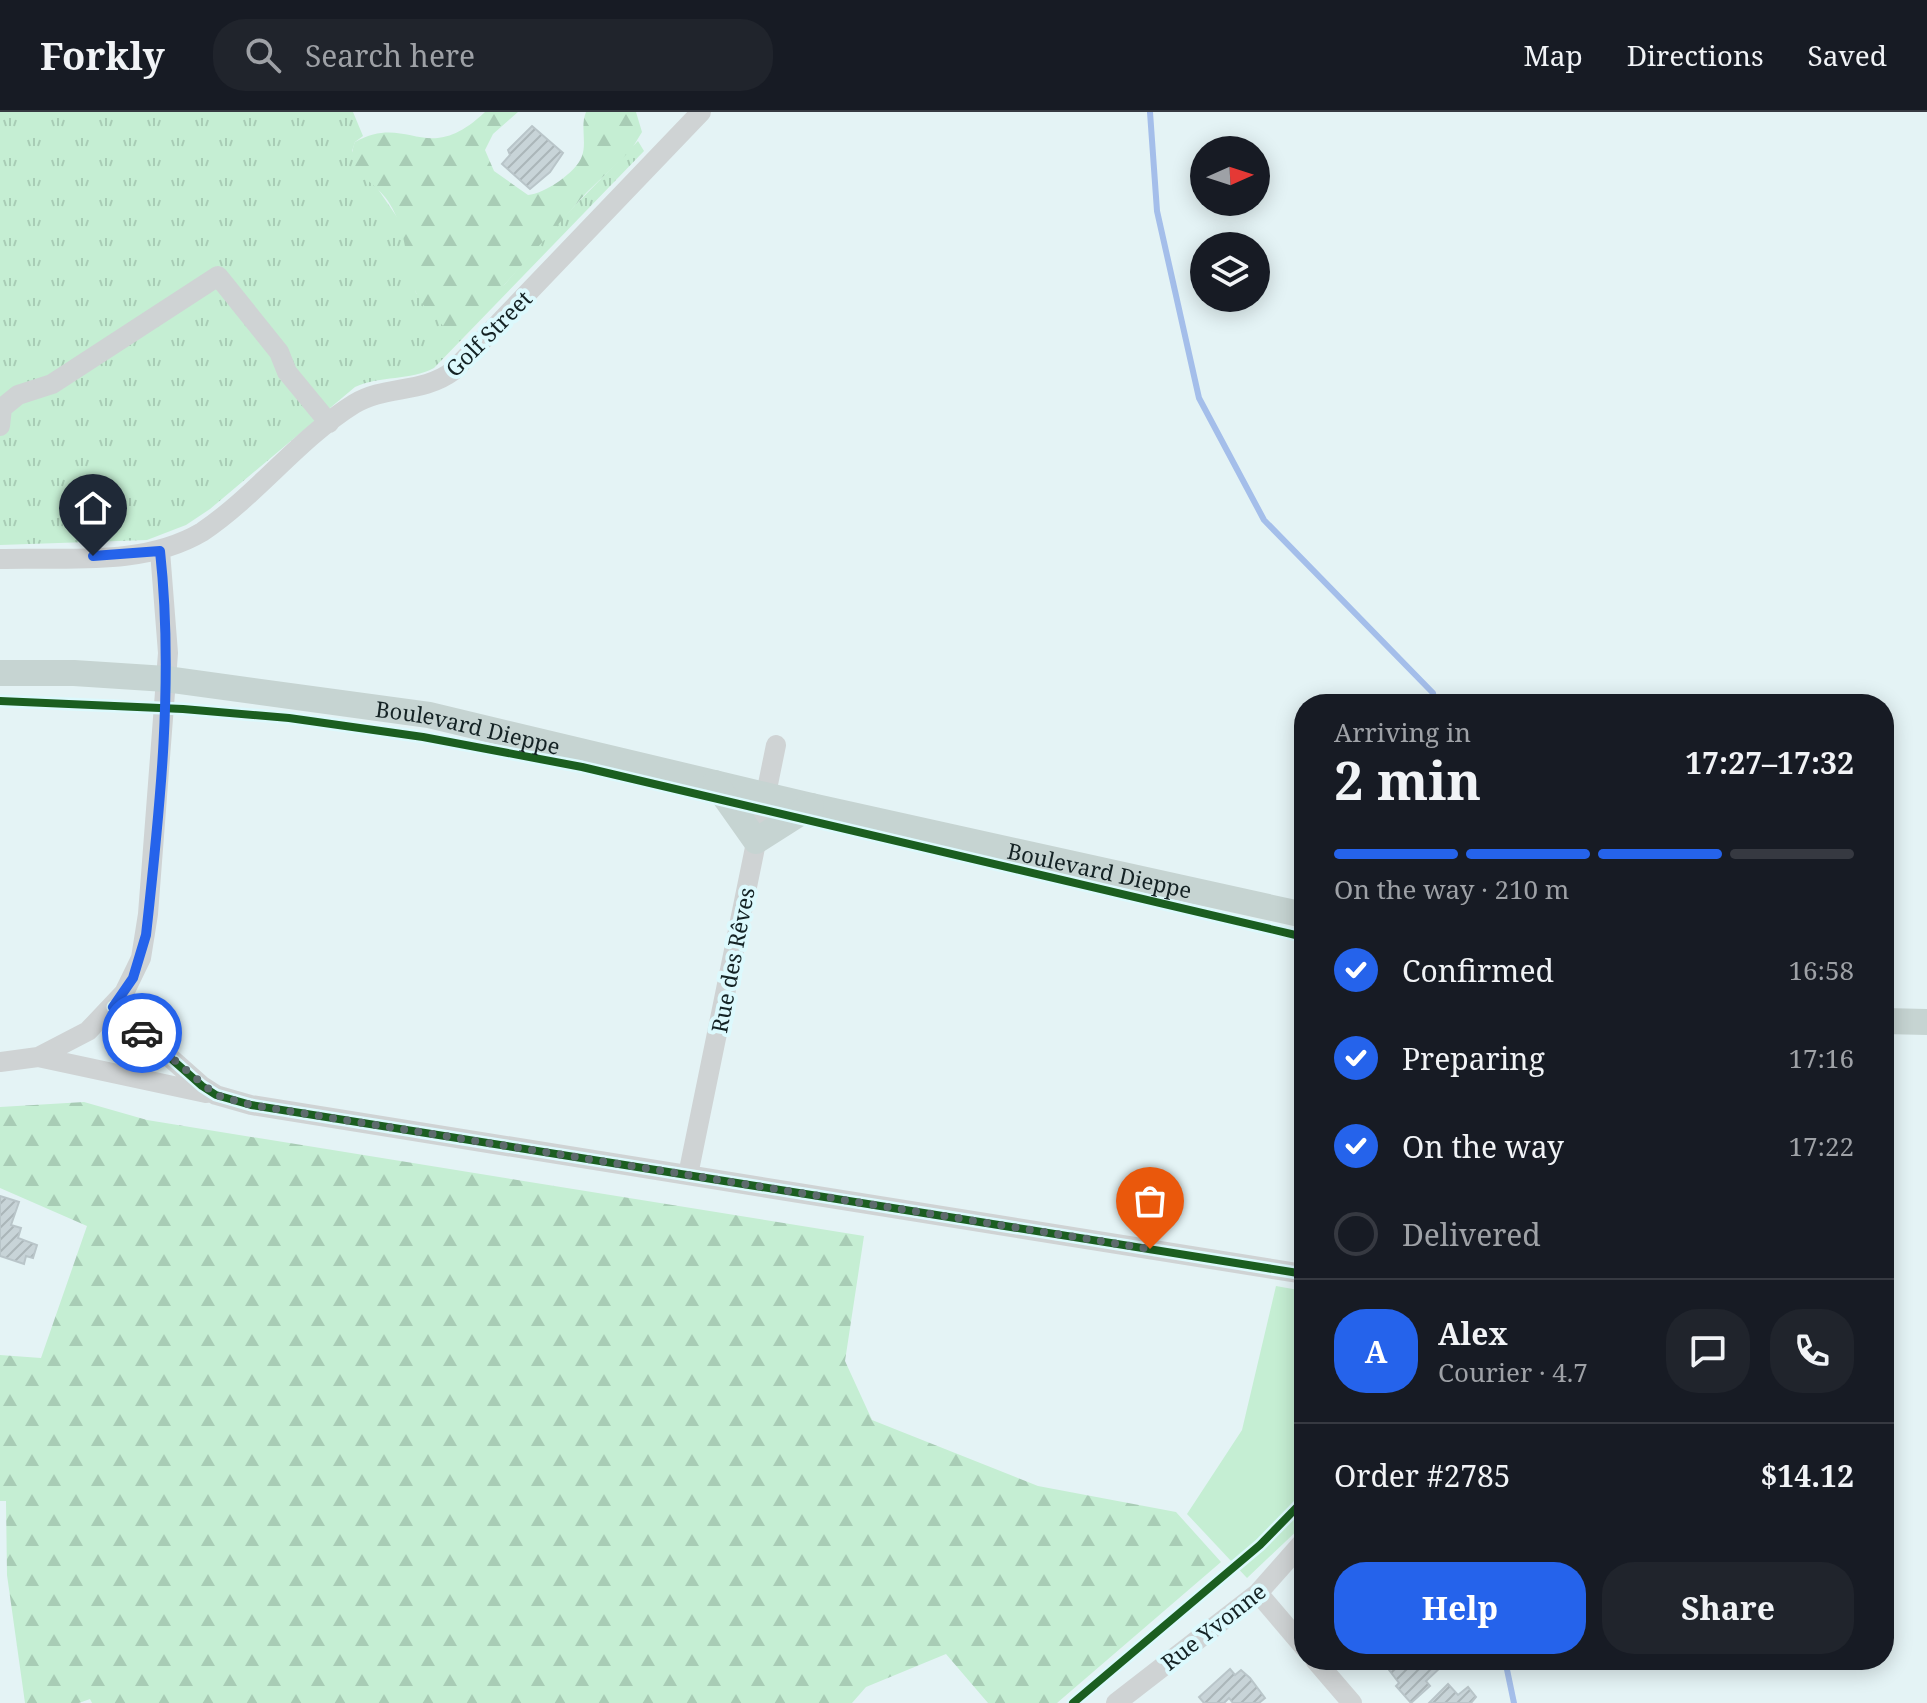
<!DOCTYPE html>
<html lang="en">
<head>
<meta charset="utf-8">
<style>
  body { margin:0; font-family:"Noto Serif",serif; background:#20242c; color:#f1f3f6; height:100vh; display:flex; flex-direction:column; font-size:30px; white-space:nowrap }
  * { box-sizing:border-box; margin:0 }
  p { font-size:26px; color:#9ea1a6 }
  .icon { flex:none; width:44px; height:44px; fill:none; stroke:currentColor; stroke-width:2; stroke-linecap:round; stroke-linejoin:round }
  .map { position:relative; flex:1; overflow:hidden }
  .panel { position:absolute; left:1294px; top:582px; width:600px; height:976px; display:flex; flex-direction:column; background:#171b24; border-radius:32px; box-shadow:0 4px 20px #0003 }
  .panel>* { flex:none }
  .needle { width:52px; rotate:87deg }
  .tools { position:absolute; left:1190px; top:24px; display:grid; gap:16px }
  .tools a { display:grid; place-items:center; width:80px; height:80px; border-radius:50%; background:#171b24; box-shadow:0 4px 20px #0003; font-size:40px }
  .pin { position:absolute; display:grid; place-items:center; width:68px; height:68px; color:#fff; margin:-82px -34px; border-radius:50% 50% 50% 0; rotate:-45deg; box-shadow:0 0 8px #0007 }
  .pin .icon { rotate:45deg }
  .courier { position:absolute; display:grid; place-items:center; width:80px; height:80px; margin:-40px; border:6px solid #2563eb; border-radius:50%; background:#fff; color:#222; box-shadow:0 2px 10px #0007 }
  .head em { font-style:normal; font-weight:700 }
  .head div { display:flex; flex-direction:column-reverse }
  .head { display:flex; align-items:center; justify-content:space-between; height:136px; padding:0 40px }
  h1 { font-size:52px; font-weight:700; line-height:60px }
  .bar { display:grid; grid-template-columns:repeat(4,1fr); gap:12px 8px; align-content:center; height:96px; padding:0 40px }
  .bar i { height:10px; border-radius:6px; background:#363941 }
  .bar .on { background:#2563eb }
  .bar p { grid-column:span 4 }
  .line { display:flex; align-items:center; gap:20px; padding:0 40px; border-top:2px solid #363941 }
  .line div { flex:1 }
  .round { display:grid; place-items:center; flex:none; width:84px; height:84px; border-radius:32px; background:#20242c }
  ol { padding:0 40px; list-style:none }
  li { display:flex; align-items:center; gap:24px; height:88px }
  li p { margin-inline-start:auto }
  li .icon { padding:8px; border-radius:50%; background:#2563eb; color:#fff; stroke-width:4 }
  li:last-child { color:#9ea1a6 }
  li i { width:44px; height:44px; border:4px solid #363941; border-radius:50% }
  .cta { display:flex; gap:16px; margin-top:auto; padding:16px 40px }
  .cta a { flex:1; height:92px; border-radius:32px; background:#2563eb; color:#fff; font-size:32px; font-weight:700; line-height:92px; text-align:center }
  .cta a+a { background:#20242c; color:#f1f3f6 }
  header { display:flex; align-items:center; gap:48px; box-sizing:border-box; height:112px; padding:0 40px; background:#171b24; border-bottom:2px solid #363941 }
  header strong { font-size:38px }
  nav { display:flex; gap:44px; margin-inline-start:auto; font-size:28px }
  .search { width:560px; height:72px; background:#20242c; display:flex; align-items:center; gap:20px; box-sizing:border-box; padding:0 28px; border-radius:32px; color:#9ea1a6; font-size:30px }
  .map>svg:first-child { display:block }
</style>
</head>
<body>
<header>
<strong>Forkly</strong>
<div class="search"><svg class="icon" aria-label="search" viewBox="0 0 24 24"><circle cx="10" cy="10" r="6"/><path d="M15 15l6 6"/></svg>Search here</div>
<nav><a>Map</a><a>Directions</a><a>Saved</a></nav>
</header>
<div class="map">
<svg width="1927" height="1591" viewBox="0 0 1927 1591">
  <defs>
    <pattern id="grass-tufts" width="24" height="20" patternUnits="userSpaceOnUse" patternTransform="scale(2)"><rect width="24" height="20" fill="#c5eed3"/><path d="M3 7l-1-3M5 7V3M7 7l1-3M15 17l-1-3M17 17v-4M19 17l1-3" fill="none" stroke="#a8ccb5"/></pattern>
    <pattern id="forest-firs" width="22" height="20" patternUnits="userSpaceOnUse" patternTransform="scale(2)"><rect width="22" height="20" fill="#c5eed3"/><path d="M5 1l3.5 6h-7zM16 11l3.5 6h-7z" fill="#a8ccb5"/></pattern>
    <pattern id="building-hatch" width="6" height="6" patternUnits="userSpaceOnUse" patternTransform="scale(2)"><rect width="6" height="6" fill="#c8d4d8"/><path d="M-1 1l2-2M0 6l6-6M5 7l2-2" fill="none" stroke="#abb6b9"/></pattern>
  </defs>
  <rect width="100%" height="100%" fill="#e4f3f5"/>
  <!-- grass -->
  <path fill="url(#grass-tufts)" d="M0,0h353l10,24 -8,6 -3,9 47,69 8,22 9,51 24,27 42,-20 23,-16 49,-57 84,-86 6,10 -210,217c-24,13 -53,7 -79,19l-145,122 -24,16 -39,15 -147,5z"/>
  <!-- forest -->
  <path fill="url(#forest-firs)" d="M485,0h33l-25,22 -8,16 9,21 34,24c16,-1 49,-23 54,-39 5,-14 -2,-30 4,-44h50l6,20 -11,18 -44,42 -82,92 -57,49c-8,-14 -24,-23 -31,-38 -14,-32 -7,-60 -29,-94 -14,-21 -45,-30 -33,-59 54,-30 71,26 130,-30z
    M84,990l63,18 717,116 -19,125 27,59 166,66 138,26 45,50 -164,141h-69l-42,-49 -80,33 -14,16h-760l-2,-4 -11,4h-54l-18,-128 -1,-74h-6v-146l41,3 46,-132 -87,-38v-81z"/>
  <!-- park -->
  <path fill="#c5eed3" d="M1276,1174l28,5v233l-57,54 -60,-64 55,-84z"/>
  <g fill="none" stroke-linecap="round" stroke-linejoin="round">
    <!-- stream -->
    <path stroke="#a4beea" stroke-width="6" d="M1150,0l7,99 42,187 65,122 169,173 2,11
      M1505,1548l9,43"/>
  </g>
  <!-- building -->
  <path fill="url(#building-hatch)" stroke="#b9c5c9" stroke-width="2" d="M532,14l31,27 -13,19 -20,17 -28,-25 8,-9 -2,-5z
    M0,1084l19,6 -8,23 10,3 -3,10 19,7 -4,13 -7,-2 -2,8 -24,-8z
    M1387,1548h48l6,7 -15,14 4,5 -19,17 -15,-17 3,-3 -13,-17 4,-3z
    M1230,1557l5,6 6,-5 9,8 15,20 -6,5h-26l-4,-5 -5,5h-20l-5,-6z
    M1448,1572l10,11 10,-8 8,10 -5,6h-42z"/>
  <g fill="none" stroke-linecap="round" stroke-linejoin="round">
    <!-- minor -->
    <path stroke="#cfd3d4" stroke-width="20" d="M0,314l2,-18 16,-13 34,-11 166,-108 61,76 8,20 42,51
      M0,447c66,-2 143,8 202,-27 55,-37 96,-93 152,-128 31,-19 68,-10 99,-33l248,-259
      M113,895l89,79 14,9 35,10 1053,169
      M38,945l168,36
      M0,950l38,-5 50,-26 36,-38 17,-35 7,-44 20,-261 -8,-102
      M688,1063l88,-430
      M1258,1481l46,54
      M1315,1548l37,43
      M1116,1591l142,-110 46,-52"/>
    <!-- major -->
    <g stroke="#c6d4d2" stroke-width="26">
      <path id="s1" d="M0,561h74l92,6 263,36 382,91 493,109"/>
      <path d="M715,671l41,58 55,-35"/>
      <path d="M1884,909l43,1"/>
    </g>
    <defs>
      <path id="cycleway" d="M0,589l183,8 106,9 134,19 159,30 722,170
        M113,895l89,79 14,9 35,10 1053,169
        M1073,1591l187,-158 44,-45"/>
    </defs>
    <!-- cycleway casing -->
    <use href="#cycleway" stroke="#dcf9fd" stroke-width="13"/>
    <!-- cycleway -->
    <use href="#cycleway" stroke="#1b5e20" stroke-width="8"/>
  </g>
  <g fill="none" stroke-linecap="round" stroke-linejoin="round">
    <!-- done -->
    <path stroke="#5d6b6d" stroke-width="8" stroke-dasharray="0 14.4" d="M142,921l74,62 35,10 899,144"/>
    <!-- route -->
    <path stroke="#2563eb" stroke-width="10" d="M93,444l67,-5c14,127 0,258 -14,384l-13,43 -20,29 29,26"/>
  </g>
  <g text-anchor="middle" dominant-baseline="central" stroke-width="8" stroke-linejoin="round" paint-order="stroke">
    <!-- street labels -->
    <g font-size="22" fill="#142224" stroke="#dcf9fd">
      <text transform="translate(488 221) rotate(-45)">Golf Street</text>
      <text stroke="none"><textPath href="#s1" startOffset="472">Boulevard Dieppe</textPath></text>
      <text stroke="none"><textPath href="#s1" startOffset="1120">Boulevard Dieppe</textPath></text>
      <text transform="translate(732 848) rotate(-79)">Rue des Rêves</text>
      <text transform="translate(1213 1514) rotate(-38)">Rue Yvonne</text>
    </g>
  </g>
</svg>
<div class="tools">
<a><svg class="needle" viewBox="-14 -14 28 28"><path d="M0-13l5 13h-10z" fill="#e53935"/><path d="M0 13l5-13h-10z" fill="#9ea1a6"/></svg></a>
<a><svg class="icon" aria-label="layers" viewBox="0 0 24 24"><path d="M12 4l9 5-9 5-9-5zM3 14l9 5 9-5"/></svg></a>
</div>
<div class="pin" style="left:1150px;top:1137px;background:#ea580c"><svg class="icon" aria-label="bag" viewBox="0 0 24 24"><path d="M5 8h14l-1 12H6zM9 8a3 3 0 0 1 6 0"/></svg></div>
<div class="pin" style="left:93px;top:444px;background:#1f2937"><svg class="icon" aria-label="home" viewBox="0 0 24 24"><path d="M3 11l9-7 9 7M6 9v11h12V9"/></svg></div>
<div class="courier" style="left:142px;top:921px"><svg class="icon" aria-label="car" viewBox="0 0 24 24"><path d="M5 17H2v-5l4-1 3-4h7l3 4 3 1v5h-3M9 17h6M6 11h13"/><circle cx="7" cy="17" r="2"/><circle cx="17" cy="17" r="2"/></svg></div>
<section class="panel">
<div class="head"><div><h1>2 min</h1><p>Arriving in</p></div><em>17:27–17:32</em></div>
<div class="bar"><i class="on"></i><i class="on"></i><i class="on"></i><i></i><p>On the way · 210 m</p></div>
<ol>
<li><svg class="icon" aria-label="check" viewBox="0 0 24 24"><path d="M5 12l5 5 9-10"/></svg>Confirmed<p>16:58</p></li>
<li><svg class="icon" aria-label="check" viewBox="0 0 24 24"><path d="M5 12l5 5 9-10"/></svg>Preparing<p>17:16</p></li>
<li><svg class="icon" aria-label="check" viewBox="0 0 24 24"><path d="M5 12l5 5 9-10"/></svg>On the way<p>17:22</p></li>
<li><i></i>Delivered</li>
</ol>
<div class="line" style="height:144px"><b class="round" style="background:#2563eb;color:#fff">A</b><div><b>Alex</b><p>Courier · 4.7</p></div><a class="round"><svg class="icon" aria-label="chat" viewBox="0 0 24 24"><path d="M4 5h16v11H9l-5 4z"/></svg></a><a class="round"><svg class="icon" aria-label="phone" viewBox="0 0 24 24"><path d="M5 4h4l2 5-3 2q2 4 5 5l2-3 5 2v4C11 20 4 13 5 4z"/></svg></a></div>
<div class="line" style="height:104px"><div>Order #2785</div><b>$14.12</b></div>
<div class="cta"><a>Help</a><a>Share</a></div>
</section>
</div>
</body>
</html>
